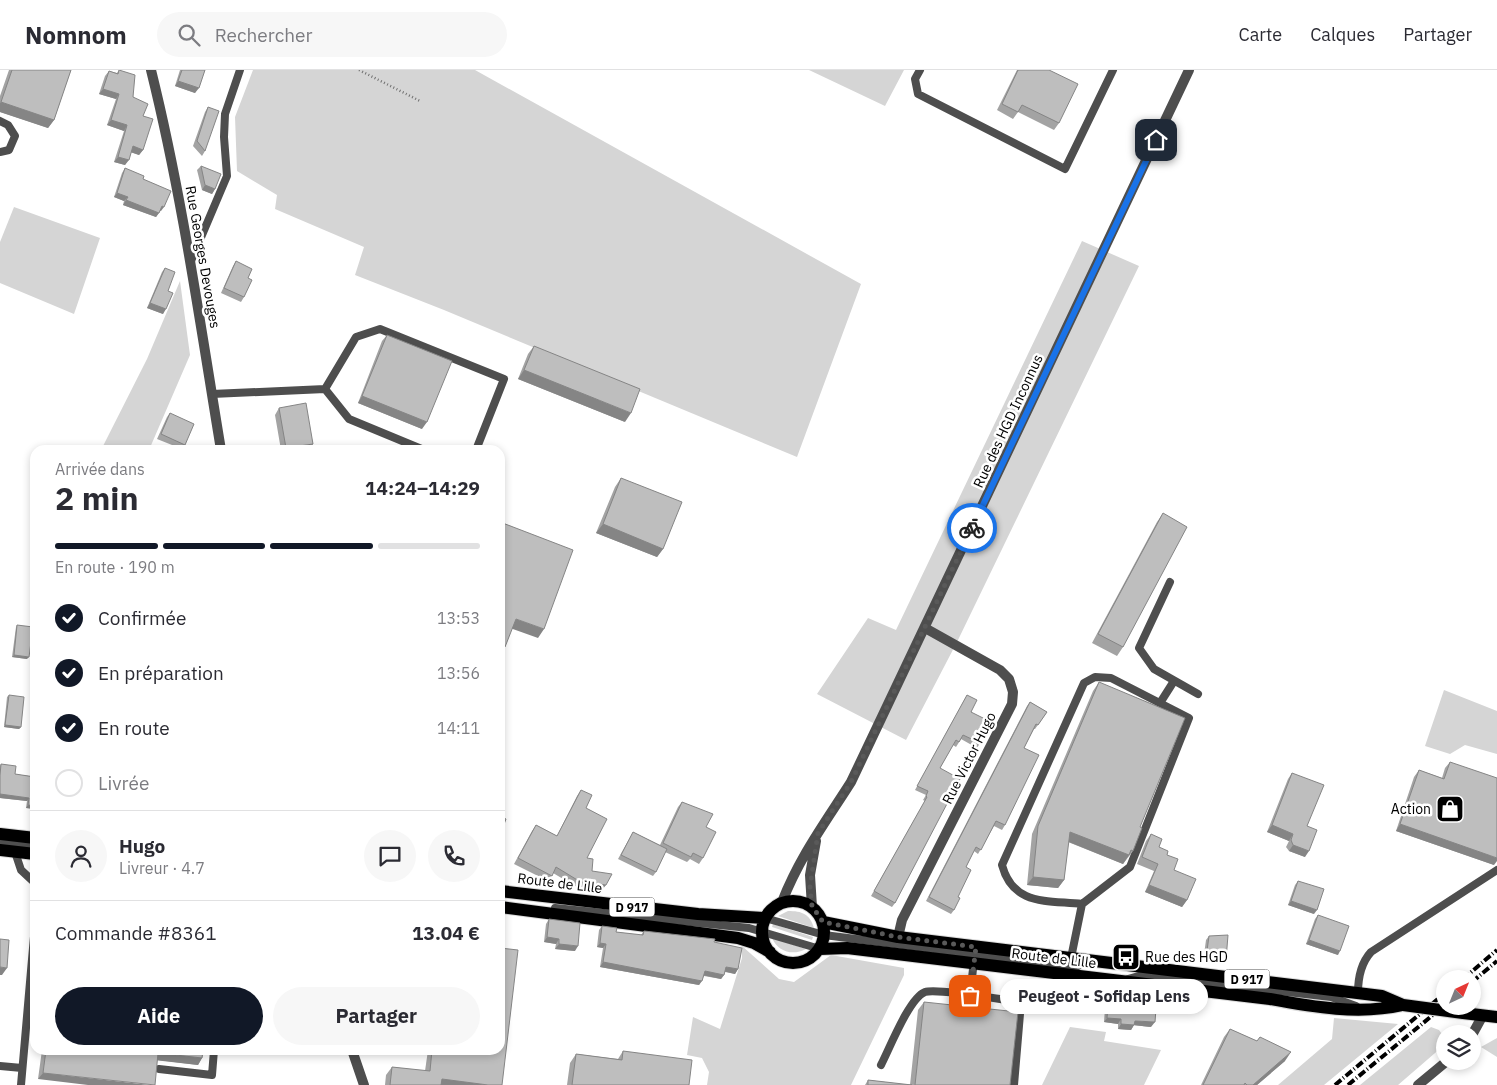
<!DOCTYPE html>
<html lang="fr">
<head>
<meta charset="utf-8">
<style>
  body { margin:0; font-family:"IBM Plex Sans",sans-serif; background:#f7f7f7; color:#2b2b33; height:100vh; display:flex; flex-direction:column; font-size:19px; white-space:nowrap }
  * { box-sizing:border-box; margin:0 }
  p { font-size:16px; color:#7c7c81 }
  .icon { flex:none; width:28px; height:28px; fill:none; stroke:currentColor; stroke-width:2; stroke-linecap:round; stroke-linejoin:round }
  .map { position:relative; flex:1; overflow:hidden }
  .details { position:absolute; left:30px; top:375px; width:475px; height:610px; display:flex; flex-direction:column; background:#fff; border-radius:15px; box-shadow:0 2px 8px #0003 }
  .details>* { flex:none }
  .needle { width:32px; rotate:43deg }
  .tools { position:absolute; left:1436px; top:900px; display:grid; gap:10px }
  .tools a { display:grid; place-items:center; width:45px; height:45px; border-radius:50%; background:#fff; box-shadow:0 2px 8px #0003; font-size:25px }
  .pin { position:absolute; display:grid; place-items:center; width:42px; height:42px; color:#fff; margin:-21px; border-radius:10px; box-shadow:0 2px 8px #0006 }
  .courier { position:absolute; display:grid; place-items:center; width:50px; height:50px; margin:-25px; border:4px solid #1a73e8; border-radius:50%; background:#fff; color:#222; box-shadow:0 1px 6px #0007 }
  .bubble { position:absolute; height:35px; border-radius:18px; background:#fff; box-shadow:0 2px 8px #0003; font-size:16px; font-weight:700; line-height:35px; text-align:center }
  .head em { font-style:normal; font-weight:700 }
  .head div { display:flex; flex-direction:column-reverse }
  .head { display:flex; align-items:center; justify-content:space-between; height:85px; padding:0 25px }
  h1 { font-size:32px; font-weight:700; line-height:38px }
  .bar { display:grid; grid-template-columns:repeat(4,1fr); gap:8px 5px; align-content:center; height:60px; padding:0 25px }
  .bar i { height:6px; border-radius:4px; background:#e1e1e2 }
  .bar .selected { background:#111827 }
  .bar p { grid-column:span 4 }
  .line { display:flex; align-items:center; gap:12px; padding:0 25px; border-top:1px solid #e1e1e2 }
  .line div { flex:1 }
  .round { display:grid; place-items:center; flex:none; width:52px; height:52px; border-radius:26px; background:#f7f7f7 }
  ol { padding:0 25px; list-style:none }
  li { display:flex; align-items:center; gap:15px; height:55px }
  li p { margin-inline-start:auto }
  li .icon { padding:5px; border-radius:50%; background:#111827; color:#fff; stroke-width:4 }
  li:last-child { color:#7c7c81 }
  li i { width:28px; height:28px; border:2px solid #e1e1e2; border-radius:50% }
  .primary-button { display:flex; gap:10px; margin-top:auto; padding:10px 25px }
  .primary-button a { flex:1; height:58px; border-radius:30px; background:#111827; color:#fff; font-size:20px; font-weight:700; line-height:58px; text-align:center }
  .primary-button a+a { background:#f7f7f7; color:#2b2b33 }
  header { display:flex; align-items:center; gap:30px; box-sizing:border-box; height:70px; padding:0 25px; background:#fff; border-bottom:1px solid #e1e1e2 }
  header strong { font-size:24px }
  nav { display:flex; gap:28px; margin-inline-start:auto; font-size:18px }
  .search { width:350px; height:45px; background:#f7f7f7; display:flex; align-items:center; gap:12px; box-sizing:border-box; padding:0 18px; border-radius:28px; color:#7c7c81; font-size:19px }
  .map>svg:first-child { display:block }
</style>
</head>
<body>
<header>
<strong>Nomnom</strong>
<div class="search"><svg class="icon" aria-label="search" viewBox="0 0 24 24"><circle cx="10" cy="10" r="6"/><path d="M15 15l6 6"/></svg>Rechercher</div>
<nav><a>Carte</a><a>Calques</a><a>Partager</a></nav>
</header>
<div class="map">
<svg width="1497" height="1015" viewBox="0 0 1497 1015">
  <rect width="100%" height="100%" fill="#fff"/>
  <!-- green -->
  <path fill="#d5d5d5" d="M253,0h222l386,214 -64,173 -353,-147 -89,-35 9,-28 -89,-38 2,-14 -40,-24 -2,-54z
    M809,0h95l-19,36z
    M14,137l86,31 -26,76 -74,-31v-41z
    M1082,171l57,25 -181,374 -52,100 -89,-46 51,-76 28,12z
    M180,211l10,74 -41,95h-48l46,-91z
    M1444,620l53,21v43l-32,-9 -15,9 -25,-8z
    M788,841c14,0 22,3 26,17l-36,-12z
    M773,854l40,13 -1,3 -40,-13z
    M772,868l34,11c-13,7 -28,3 -34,-11z
    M742,876l37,33 15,3 37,-27 73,13v7l-53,110h-144l2,-13 -7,-14 -15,-3 6,-38 27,12 22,-71z
    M1334,948l64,6 -74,61h-46l54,-46z
    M1070,957l36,5 -2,9 57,9 -17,35h-102z
    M1431,957l8,3 5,7 -2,10 -44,38h-38z
    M1497,968v19l-16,-10z"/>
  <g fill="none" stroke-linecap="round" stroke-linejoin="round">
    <defs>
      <path id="primary" d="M0,764l35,4
        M0,780l35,4
        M500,821l198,23 67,4
        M762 862a31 31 0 1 1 62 0a31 31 0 1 1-62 0Z
        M500,837l238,31 16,5 16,9
        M823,852l75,15 484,59 21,9
        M820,879l27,-1 423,51c42,8 90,16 133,6
        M1463,943l34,4"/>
    </defs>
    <!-- primary casing -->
    <use href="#primary" stroke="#dbdbdb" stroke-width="14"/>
    <!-- path -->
    <path stroke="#707070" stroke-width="2.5" stroke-dasharray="1 2.5" stroke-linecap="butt" d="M359,0l61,31"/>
    <!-- service -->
    <path stroke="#4e4e4e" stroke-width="8" d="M920,0l-5,9 3,15 147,75 48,-99
      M0,51l8,4 7,11 -6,14 -9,2
      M191,191l36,-85 -3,-39 1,-23 15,-44
      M325,319l31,-52 24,-8 124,50 -28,71
      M325,319l24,30 75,31
      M212,324l113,-5
      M1170,512l-31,66 15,21 44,25
      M1160,633l14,-22
      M0,772l35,4
      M15,782l6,18 14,13
      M555,838l194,20 71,21
      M765,848l59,17 252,32 11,-6
      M1071,888l11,-54 48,-37 59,-149 -78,-40 -16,-1 -11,6 -82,182c11,41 45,35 80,39
      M1128,909l14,-4 189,22 25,9
      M1358,923c0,-16 3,-30 13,-41l126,-82
      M970,926l4,-36
      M881,995c8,-15 28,-67 44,-73 12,-4 79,8 96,10l-7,83
      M0,996l22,2
      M159,999l53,6 2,-25
      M21,1015l14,-160"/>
    <!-- minor -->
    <path stroke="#4e4e4e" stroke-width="10" d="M151,0c31,125 49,253 70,380
      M782,832c18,-46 43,-79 69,-120l338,-712
      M812,837l-2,-32 6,-34
      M898,867l4,-17 110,-216 1,-12 -4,-13 -9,-9 -75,-42"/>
    <!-- tertiary -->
    <path stroke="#4e4e4e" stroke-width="10" d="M1472,965l11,-20
      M352,980l12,35
      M1418,1015l29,-24"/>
    <!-- primary -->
    <use href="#primary" stroke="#000" stroke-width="12"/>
    <!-- rail -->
    <path stroke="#000" stroke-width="4" stroke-dasharray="8 2.5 1 2.5" stroke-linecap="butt" d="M1463,909l34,-29
      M1472,912l25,-21
      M1335,1015l110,-92
      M1348,1015l97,-80"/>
    <defs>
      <path id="primary-bridge" d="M1403,935l60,8"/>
    </defs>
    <!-- primary-bridge casing -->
    <use href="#primary-bridge" stroke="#dbdbdb" stroke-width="14" stroke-linecap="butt"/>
    <!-- primary-bridge -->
    <use href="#primary-bridge" stroke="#000" stroke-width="12"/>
  </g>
  <!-- wall -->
  <path fill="#a3a3a3" d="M9,0h62l-17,50 -6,8 -48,-16v-16z
    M119,0l24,46v34l-4,5 -8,-3 -6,13 -11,-3 10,-31 -17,-6 9,-26 -17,-5 6,-18 4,-5 8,2z
    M180,0h25l-10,23 -20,-7z
    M1017,0h32l10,53 -5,7 -36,-18 -5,7 -16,-9z
    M208,37l-3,44 -3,5 -9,-10 12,-34z
    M201,96l14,23 -3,5 -10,-4 -5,-20z
    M125,98l18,11 18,32h-1l-4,6 -33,-12 1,-4 -10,-4 8,-24z
    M236,191l12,17 -4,19 -3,5 -20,-9 12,-27z
    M165,198l3,23 -5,23 -16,-6 15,-36z
    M387,265l35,94 -64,-26 24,-62z
    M534,276l91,76 -107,-43 10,-25z
    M279,338l30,42h-28l-6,-35z
    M170,343l15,32 -3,4 -25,-10 10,-22z
    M621,408l42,71 -6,8 -61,-24 19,-46z
    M1163,443l-40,134 -6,9 -25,-13 65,-121z
    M17,555l10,34 -15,-2 4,-30z
    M1099,612l34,169 -10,13 -55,-22 -4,38 -6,8 -31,-3 5,-51 61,-143z
    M9,625l12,32 -2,2 -15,-2 3,-30z
    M967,625l13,48 -3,5 -16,-9 -5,8 -3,-2 -13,23 -45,135 -3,4 -21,-11 54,-95 -2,-1 3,-5 -11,-5z
    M1030,632l17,10 -12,17h-1l-10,19 -19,77 -3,5 -8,-4 -16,28 -4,-3 -8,16 -12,43 -3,4 -25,-13 101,-195z
    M1450,692l44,103 -98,-34 18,-54 5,-7 23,8 3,-10z
    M1,694l14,10 20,3v32l-9,-1 1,-7 -27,-3v-32z
    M1292,703l15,53 -2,31 -16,-6 -3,-4 3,-6 -22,-9 21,-53z
    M581,720l5,18 1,50 5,13 10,19 -27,-4 -22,-13 -5,8 -34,-17 18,-33 4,-6 21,11 20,-40z
    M682,732l24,25 -3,31 -4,6 -9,-5 -3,3 -22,-10 -9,20 -3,4 -35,-17 15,-27 27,13 18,-38z
    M1151,764l8,13 8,8 7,15 13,30 -5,7 -37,-15 9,-21 -17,-7 9,-23z
    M1298,811l16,33 -26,-9 7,-20z
    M1318,845l20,40 -32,-11 9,-25z
    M549,849l26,32 -20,-2 1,-5 -12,-2 2,-18z
    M602,856l14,6 25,3 3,-4 70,11 24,27 -3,5 -10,-2 -1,3 -3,4 -17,-3 -5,9 -99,-18 3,-19 -6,-1 2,-17z
    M1209,866l17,24 -3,4 -20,-2 3,-22z
    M924,932l86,83h-145l3,-5 42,5 8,-75z
    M1108,934l43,23 -17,-2 -3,5 -13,-1v-5l-14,-2 1,-14z
    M1230,959l27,12 3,-4 25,24 -28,24h-56l23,-48z
    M42,980h162l-2,8 -4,7 -40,-5 -120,19z
    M428,980h72l2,35h-117l1,-10 6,-8 33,4z
    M623,981l66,34h-122l3,-22 6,-9 42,5z"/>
  <!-- shaded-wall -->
  <path fill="#858585" d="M178,11l21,7 -4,5 -20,-7z
    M103,19l16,5 -3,5 -17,-5z
    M1,32l53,18 -6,8 -48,-16v-9z
    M111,50l16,5 -3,6 -17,-6z
    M133,76l10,4 -4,5 -9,-3z
    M118,87l11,3 -4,5 -11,-3z
    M205,115l10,4 -3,5 -10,-4z
    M117,123l11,4 -4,4 -10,-4z
    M126,130l33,13 -3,4 -33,-12z
    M162,136l2,1 -3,4 -2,-1z
    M150,233l16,6 -3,5 -16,-6z
    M524,300l107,43 -6,9 -107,-43z
    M362,326l65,26 -5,7 -64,-26z
    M313,374l-4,6h-24l1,-2z
    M603,454l60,25 -6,8 -61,-24z
    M516,549l28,10 -6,9 -28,-10z
    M500,575l5,2 -5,7z
    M14,585l15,2 -2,2 -15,-2z
    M5,655l16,2 -2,2 -15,-2z
    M0,724l29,4 -2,3 -27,-3z
    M28,735l7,1v3l-9,-1z
    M1400,754l97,34v3l-3,4 -98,-34z
    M1272,755l21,9 -4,7 -22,-9z
    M1070,762l59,23 -6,9 -59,-24z
    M1293,775l16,6 -4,6 -16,-6z
    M1033,807l31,3 -6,8 -31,-3z
    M579,811l27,4 -4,5 -27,-4z
    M1149,815l38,15 -5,7 -37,-15z
    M1291,831l26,9 -3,4 -26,-9z
    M547,867l12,2 -3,5 -12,-2z
    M1309,870l31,11 -2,4 -32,-11z
    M600,873l6,1 -3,4 -6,-1z
    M559,874l19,2 -3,5 -20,-2z
    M1206,888l20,2 -3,4 -20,-2z
    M603,892l99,19 -3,4 -99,-18z
    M0,897l7,1 -5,7h-2z
    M726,897l12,2 -3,5 -12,-3z
    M705,901l19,4 -3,4 -19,-4z
    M1107,948l14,1 -3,5 -14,-2z
    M1135,951l20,1 -4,5 -19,-2z
    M1121,954l13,1 -3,5 -13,-1z
    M1291,982l-6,9 -28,24h-4z
    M158,983l44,5 -4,7 -44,-5z
    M43,1003l107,12h-62l-50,-6z
    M442,1009l46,6h-50z"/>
  <!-- building -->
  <path fill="#bebebe" stroke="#858585" d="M12,0h59l-17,50 -53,-18z
    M119,0l16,5 -2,22 15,7 -5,12 10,3 -10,31 -10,-4 -4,14 -11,-3 9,-32 -16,-5 8,-26 -16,-5 6,-18 9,3z
    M182,0h23l-6,18 -21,-7z
    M1018,0h31l29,14 -19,39 -37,-18 -4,7 -16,-8z
    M208,37l11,4 -14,40 -8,-10z
    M201,96l20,8 -6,15 -10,-4z
    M125,98l19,8 -1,3 28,12 -7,16 -2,-1 -3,7 -33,-13 2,-3 -11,-4z
    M236,191l16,8 -4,9 4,2 -8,17 -20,-9z
    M165,198l10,4 -7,19 5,2 -7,16 -16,-6z
    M387,265l65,26 -25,61 -65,-26z
    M534,276l106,43 -9,24 -107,-43z
    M306,333l7,41 -27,4 -7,-40z
    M170,343l24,11 -9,21 -24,-11z
    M621,408l61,24 -19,47 -60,-25z
    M1163,443l24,14 -64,120 -25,-13z
    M500,452l73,28 -29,79 -28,-10 -11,28 -5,-2z
    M17,555l16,2 -4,30 -15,-2z
    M1099,612l86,36 -45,109 2,1 -9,23 -2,-1 -2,5 -59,-23 -6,48 -31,-3 5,-51z
    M9,625l15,2 -3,30 -16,-2z
    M967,625l10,5 -6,12 20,10 -11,21 -17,-8 -4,7 -3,-2 -16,28 20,11 -65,124 -21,-12 53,-94 -1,-1 2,-5 -11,-5z
    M1030,632l17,10 -9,13 -2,-1 -12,24 15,7 -34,70 -9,-4 -15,29 -5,-3 -10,20 5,3 -13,27 2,1 -6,12 -25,-13z
    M1450,692l47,16v80l-97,-34 19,-54 25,9z
    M1,694l15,2 -1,8 20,3v29l-7,-1 1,-7 -29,-4v-19z
    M1292,703l32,12 -17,41 10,4 -8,21 -16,-6 -2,-5 2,-6 -21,-9z
    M581,720l11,5 -6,13 21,11 -20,39 6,1 -1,12 20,3 -6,11 -27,-4 -23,-14 -4,9 -34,-18 18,-33 21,11z
    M682,732l31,12 -7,13 10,5 -13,26 -10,-5 -2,4 -28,-14z
    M500,746l6,3 -6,16z
    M633,762l34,17 -11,23 -35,-17z
    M1151,764l11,5 -3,8 9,4 -1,4 11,4 -4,11 22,9 -9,21 -38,-15 9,-21 -16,-7z
    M1298,811l26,8 -7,21 -26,-9z
    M1318,845l31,11 -9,25 -31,-11z
    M549,849l31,4 -2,23 -19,-2v-5l-12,-2z
    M602,856l15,2 -1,4 27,3 1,-4 71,8 -1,3 28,6 -4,21 -12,-2 -2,8 -19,-4 -3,10 -99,-19 3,-18 -6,-1z
    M1228,865l-2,25 -20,-2 3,-22z
    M0,869l9,1 -2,28 -7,-1z
    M500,878l18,2 -16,135h-14l-46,-6 -1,6h-51l2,-18 38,4 2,-21h68z
    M924,932l94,10 -8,73h-95z
    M1108,934l48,5 -1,13 -20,-1 -1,4 -13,-1v-5l-14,-1z
    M1230,959l27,12 3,-4 31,15 -38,33h-6l-2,-2 -1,2h-41z
    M46,980h157l-1,8 -44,-5 -3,32 -112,-12z
    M623,981l69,9 -3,25h-117l4,-31 46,6z
    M868,1010l44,5h-44z"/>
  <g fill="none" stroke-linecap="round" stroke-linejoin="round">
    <!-- done -->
    <path stroke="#595959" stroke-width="5" stroke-dasharray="0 9" d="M970,926l6,-49 -78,-10 -75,-15 -11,-16 -2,-19 8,-54 33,-51 121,-254"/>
    <!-- route -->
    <path stroke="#1a73e8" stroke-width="6" d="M972,458l184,-388"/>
  </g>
  <!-- icons -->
  <defs>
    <symbol id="shop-square" viewBox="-11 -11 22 22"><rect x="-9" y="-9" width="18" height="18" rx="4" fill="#000" stroke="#fff"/><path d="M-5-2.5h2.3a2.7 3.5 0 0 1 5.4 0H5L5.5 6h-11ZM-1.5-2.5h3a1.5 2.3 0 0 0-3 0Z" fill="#fff"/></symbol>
    <symbol id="bus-square" viewBox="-11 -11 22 22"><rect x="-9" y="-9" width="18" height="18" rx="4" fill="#000" stroke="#fff"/><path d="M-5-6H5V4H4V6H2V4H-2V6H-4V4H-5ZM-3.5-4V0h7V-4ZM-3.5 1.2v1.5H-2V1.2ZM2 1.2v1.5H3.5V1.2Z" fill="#fff"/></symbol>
  </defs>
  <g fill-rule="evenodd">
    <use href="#shop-square" x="1434" y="723" width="32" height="32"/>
    <use href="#bus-square" x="1110" y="871" width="32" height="32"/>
  </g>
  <g text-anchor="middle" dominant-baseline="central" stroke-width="5" stroke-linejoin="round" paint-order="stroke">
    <!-- shield labels -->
    <g fill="#fff" stroke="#4c4c4c" stroke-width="1">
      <rect x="609.5" y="827.5" width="45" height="19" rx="4"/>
      <rect x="1224.5" y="899.5" width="45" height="19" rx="4"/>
    </g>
    <g font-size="12" font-weight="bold" fill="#000">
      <text x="632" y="837">D 917</text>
      <text x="1247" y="909">D 917</text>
    </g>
    <!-- street labels -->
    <g font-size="14" fill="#000" stroke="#fff">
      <text transform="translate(203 187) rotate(80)">Rue Georges Devouges</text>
      <text transform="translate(1008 351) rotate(-65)">Rue des HGD Inconnus</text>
      <text transform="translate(969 688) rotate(-63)">Rue Victor Hugo</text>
      <text transform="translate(560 813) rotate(7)">Route de Lille</text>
      <text transform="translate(1054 888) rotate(7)">Route de Lille</text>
    </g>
    <!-- poi labels -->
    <g font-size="14" fill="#000" stroke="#fff" text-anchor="end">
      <text x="1431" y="739">Action</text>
      <text x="1145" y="887" text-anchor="start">Rue des HGD</text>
    </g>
  </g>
</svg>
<div class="tools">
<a><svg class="needle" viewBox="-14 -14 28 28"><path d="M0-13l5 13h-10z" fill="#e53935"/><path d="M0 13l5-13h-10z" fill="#7c7c81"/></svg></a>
<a><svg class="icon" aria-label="layers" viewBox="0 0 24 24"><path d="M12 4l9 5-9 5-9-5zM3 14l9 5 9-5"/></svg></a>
</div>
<div class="pin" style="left:970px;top:926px;background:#ea580c"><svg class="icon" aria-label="bag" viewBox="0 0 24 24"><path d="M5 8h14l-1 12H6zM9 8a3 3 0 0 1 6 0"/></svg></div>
<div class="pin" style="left:1156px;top:70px;background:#1f2937"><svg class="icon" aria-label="home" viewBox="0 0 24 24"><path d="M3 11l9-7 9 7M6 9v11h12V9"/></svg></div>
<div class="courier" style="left:972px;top:458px"><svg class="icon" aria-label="bike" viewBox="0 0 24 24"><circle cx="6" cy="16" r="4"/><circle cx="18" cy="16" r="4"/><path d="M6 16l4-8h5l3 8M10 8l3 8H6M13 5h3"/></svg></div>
<div class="bubble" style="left:1000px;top:909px;width:208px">Peugeot - Sofidap Lens</div>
<section class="details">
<div class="head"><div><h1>2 min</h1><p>Arrivée dans</p></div><em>14:24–14:29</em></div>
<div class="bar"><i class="selected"></i><i class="selected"></i><i class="selected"></i><i></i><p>En route · 190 m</p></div>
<ol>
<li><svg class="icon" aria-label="check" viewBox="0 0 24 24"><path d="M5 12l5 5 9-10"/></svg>Confirmée<p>13:53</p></li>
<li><svg class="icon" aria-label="check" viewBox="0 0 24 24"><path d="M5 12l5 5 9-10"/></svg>En préparation<p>13:56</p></li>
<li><svg class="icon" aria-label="check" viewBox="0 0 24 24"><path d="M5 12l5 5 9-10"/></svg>En route<p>14:11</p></li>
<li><i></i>Livrée</li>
</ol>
<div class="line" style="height:90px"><a class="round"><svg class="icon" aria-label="person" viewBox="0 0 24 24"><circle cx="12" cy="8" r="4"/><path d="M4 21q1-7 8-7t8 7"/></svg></a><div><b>Hugo</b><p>Livreur · 4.7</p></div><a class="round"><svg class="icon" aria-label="chat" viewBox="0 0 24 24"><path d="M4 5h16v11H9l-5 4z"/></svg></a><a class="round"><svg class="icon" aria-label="phone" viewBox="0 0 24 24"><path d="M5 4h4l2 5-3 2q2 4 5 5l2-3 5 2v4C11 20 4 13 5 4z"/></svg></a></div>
<div class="line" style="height:65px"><div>Commande #8361</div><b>13.04 €</b></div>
<div class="primary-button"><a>Aide</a><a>Partager</a></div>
</section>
</div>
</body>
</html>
